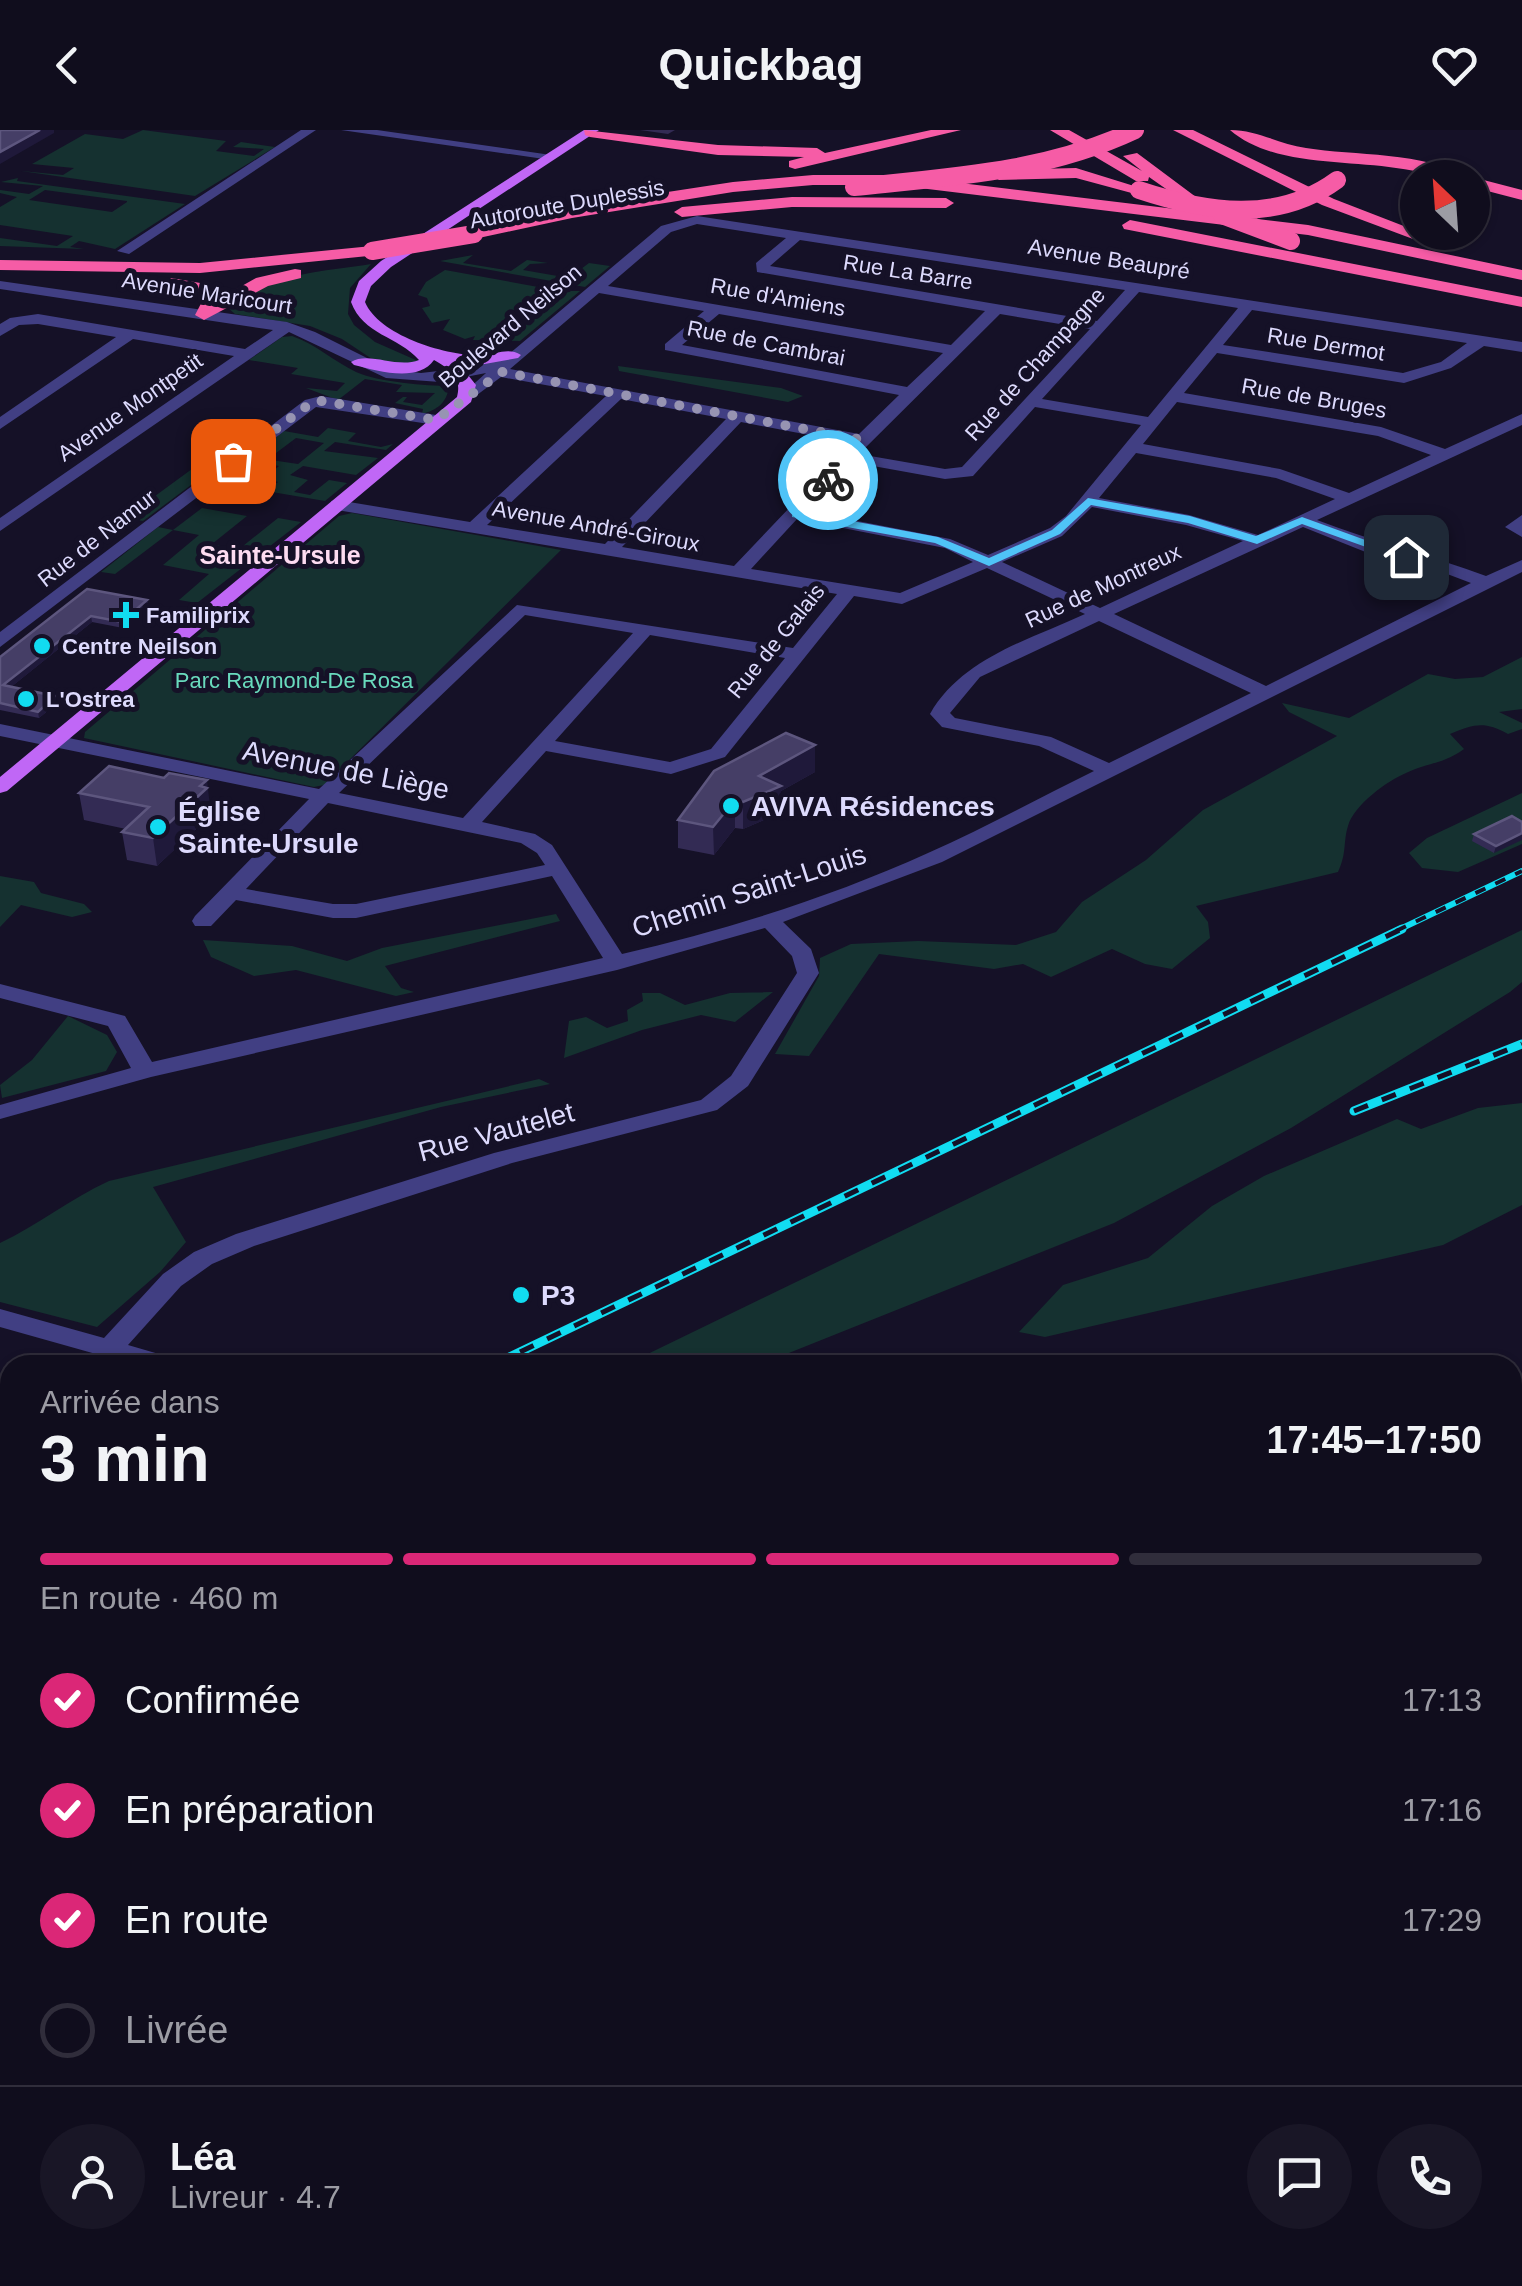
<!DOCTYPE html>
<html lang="fr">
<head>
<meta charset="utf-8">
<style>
  body { margin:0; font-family:Arial,sans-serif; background:#191626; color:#f1f3f6; height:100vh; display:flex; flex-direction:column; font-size:38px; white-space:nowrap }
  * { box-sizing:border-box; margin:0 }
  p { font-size:32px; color:#9c9ca4 }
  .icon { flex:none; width:55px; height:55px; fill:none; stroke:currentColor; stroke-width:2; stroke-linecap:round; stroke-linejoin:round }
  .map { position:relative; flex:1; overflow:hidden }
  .sheet { position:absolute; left:0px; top:1225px; width:1522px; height:932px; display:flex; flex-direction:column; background:#100d1d; border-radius:30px 30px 0 0; box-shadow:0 2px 8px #0004,0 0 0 2px #302d3b }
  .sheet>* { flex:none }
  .needle { width:65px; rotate:335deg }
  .controls { position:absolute; left:1400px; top:30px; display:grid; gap:20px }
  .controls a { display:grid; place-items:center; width:90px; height:90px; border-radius:50%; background:#100d1d; box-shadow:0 2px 8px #0004,0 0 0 2px #302d3b; font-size:50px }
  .pin { position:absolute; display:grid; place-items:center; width:85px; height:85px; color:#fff; margin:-42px; border-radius:20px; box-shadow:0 5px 15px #0006 }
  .courier { position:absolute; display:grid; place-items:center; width:100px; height:100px; margin:-50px; border:8px solid #4fc3f7; border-radius:50%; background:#fff; color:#222; box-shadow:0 2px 12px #0007 }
  .head em { font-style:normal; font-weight:700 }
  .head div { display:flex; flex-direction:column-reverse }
  .head { display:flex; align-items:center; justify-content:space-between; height:170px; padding:0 40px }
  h1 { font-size:65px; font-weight:700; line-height:75px }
  .bar { display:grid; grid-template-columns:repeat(4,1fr); gap:15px 10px; align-content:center; height:120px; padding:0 40px }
  .bar i { height:12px; border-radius:8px; background:#302d3b }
  .bar .selected { background:#db2777 }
  .bar p { grid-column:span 4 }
  .line { display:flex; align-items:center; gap:25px; padding:0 40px; border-top:2px solid #302d3b }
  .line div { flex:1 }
  .round { display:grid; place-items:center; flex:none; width:105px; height:105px; border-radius:52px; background:#191626 }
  ol { padding:0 40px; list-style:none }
  li { display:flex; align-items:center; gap:30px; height:110px }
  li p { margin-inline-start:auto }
  li .icon { padding:10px; border-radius:50%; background:#db2777; color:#fff; stroke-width:4 }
  li:last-child { color:#9c9ca4 }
  li i { width:55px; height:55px; border:5px solid #302d3b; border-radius:50% }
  header { display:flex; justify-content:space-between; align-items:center; height:130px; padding:0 40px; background:#100d1d; font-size:45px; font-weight:700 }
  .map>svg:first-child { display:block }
</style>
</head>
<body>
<header><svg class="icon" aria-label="back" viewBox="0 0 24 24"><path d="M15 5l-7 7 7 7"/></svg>Quickbag<svg class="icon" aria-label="heart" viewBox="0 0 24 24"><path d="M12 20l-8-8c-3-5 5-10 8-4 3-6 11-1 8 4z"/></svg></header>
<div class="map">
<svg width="1522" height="2156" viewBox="0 0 1522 2156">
  <rect width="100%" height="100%" fill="#151127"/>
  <!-- green -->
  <path fill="#153130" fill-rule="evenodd" d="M143,0l83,11 -10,10 38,5 10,-7 -31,-2 8,-5 34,5 -80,49 -174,-25 42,4 11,-7 -42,-4 53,-30 38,5z
    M18,48l-1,3 168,23 -70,45 -36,-8 -9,6 14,2 -84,-3v-8l57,8 16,-10 -73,-11v-18l17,-10 -17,-4v-3l29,4 14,-8 -42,-4zM45,60l82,11v1l-15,10 -83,-12z
    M473,125l-10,8 48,8 16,-11 21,3 -18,1 -7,6 46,8 20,-15 21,3 -25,21 -145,-26z
    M371,134l-21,24 -2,26 6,11 21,17 43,19 -3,4 -43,-6 -30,-20 -32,-13 -75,-12 -7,-6c38,-35 94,-36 143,-44z
    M445,140l115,21h20l-60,50 -47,-1 2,-4 -10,3 -22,-9 7,-11 -18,4 -10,-15 8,-2 -3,-8 -9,-3 8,-13z
    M292,206c24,8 41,25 64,36 22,10 71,14 93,14 -2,17 -12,24 -27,28l1,-5 -28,-6 8,-6h4l-4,5 19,3 13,-12 -39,-1 6,-7 -37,-6 -27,21 -32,-12 31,3 8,-8 -54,-9 7,-6 -49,-8 33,-23z
    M618,236l163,22 22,8 -15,6 -169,-31z
    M328,298l28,5 -8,8 33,6 12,-3 -7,6 -51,-8 -11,9 54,7 -22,17 -53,-9 -13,9 18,5 -14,12 16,3 19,-15 18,3 -22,18 -59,-10 12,-9 -13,-4 14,-12 -16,-3 -17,13 -16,-3 20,-16 48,7 26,-21 -28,-5 -20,15 -16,-3 24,-19 34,6z
    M207,328l16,3 -80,60 -18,-3z
    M202,378l45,8 -35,28 26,6 40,-32 23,4 -104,81 -18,-3 30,-26 -46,-9 36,-30 -26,-5 -58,44 -14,-2 57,-45 15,3z
    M352,383l209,37 -237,235 -10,2 -230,-49 1,-6 254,-216z
    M1522,527v52l-23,3 23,11v6l-14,5c-24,-13 -33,-10 -58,0l14,15c-22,16 -36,13 -58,24 -19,8 -52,32 -58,53 -5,16 -1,27 -10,46l-142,34 12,16 2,16 -38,31 -27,-5 -33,-15 -61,28 -28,-13 -29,5 -115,-15 -70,102 -34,-2 44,-78 1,-18 31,-14 67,-3 98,4 40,-13 26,-30 64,-42 57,-50 134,-74 -48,-24 -7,-9 67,15 79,-44 27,5 28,-2z
    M1522,663v51l-64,28 -36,-4 -13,-15 18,-15z
    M0,746l34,6 7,11 43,11 8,8 -20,5 -51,-12 -21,22z
    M556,784l4,7 -175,45 16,22 13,4 -18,4 -100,-26 -42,6 -43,-19 -8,-17 89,6 55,15 35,-13z
    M1522,800v52l-12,10 -219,136 -177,95 -355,142h-134z
    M773,862l-38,30 -34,-7 -59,15 -78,28 5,-37 17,-4 21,11 21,-7 -1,-11 16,-9 -1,-8h18l25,12 45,-12z
    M68,886l39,19 10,17 -11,19 -104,27 -2,-13 32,-25z
    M539,949l11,5 -109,23 -288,80 33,55 -26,30 -63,55 -97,-25v-59c38,-18 70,-44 109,-62z
    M1522,973v102l-79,40 -398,92 -26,-5 44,-47 85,-27 64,-52 52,-30 133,-57 24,10 57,-21z
    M10,1578v570h832l-12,8h-830v-573z"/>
  <!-- water -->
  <path fill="#12284b" d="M1522,1630v526h-692l12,-8h670v-511z"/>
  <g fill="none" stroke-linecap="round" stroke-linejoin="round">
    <!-- minor -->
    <path fill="#413f83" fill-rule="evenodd" d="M301,0h15l-187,124 -12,-3z
      M341,0h36l181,26 -7,4z
      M697,86l825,126v10l-38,-6 -33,22 -47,15 -187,-30 -33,40 197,34 64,22 77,-35v11l-205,95c56,22 113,35 169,56l36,-16v12l-580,290 -159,60 28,27 8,24 -71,113 -31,24 -205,53 -258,83 -42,18 -31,22 -53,59 48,14 4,6h-45l-135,-38v-18l104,29 59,-64 31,-22 42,-18 258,-81 207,-53 30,-24 66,-103 -5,-17 -27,-28 -148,42 -466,107 -151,42v-14l131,-37 -23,-42 -108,-28v-14l125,32 27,46 451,-104 -51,-82 -196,42h-23l-97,-18 -25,26h-16l-3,-5 3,-5 114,-117 -309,-63v-12l319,65 198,-184 276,43 44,-54 -506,-85v-8l6,-1 133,22 136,-126 -105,-19 -36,27 -8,-5 29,-26 -46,9 -54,-4 -97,-46 -289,199v-13l234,-162 -101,-17 -133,90v-12l116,-80 -78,-13 -19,1 -19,11v-12l10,-6 28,-4 207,35 28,-19 -273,-41v-8l287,41 28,10 74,37 32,4 52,-6 36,-13 152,-128zM697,94l89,14 -30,25 1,9 228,39 -34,34 -343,-59 63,-54zM800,110l325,50 -28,31 -327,-55zM1139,162l99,16 -90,109 -106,-18zM599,163l105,18 -39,33v6l234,45 -40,39 -349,-65zM1252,180l215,33 -26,19 -38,11 -180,-28zM719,184l224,39 -36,34 -225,-42zM1000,184l90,15 -128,138 -17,2 -86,-15zM621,269l105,20 -121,125 -118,-19zM1177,272l201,34 53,19 -82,38 -69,-24 -137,-25zM1035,277l106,18 -75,91 -16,12 -62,27 -38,-16 -144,-28 45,-49 94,17 28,-3zM741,292l110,21 -117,123 -112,-19zM1136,323l140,25 59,21 -77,36 -69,-20 -90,-17zM1092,377l94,18 57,16 -143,67 -98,-46 60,-26zM797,389l148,29 28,14 -73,31 -149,-24zM1303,397l65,26 66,16 37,14 -205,103 -152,-72zM987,438l98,46c-56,26 -123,44 -155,100l12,13 97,19 55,25c-55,27 -110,57 -166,82 -97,44 -202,77 -306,101l-70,-109 -17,-11 -53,-12 64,-71 125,23 54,-17 129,-161 48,8zM525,485l108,18 -170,185 -124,-25zM1099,491l152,72 -142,70 -58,-26 -96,-19 -5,-5 30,-36zM650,505l135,23 -74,91 -41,13 -115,-21zM328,673l193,40 16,10 8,12 -189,39h-23l-87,-15z
      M321,266l115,19 8,5 -8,5 -120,-18 -316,240v-15l305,-232z
      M1522,385v22l-17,-10z
      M10,1426v24l-10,3v-24z"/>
    <!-- major -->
    <path fill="#c067f6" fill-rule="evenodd" d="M584,0h15l-208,137 -20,19 -6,16c14,34 84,55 118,53 13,-1 26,-8 38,0l-3,3 -39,7 -23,-5 20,25 -5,17 -464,389 -7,2v-16l457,-380c5,-20 -6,-27 -23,-37 -16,23 -56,11 -80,5l-3,-3c18,-11 46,7 68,-2 -21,-24 -56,-25 -68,-58l8,-21 22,-20z"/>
    <!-- highway -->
    <path fill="#f65ca6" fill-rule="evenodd" d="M584,0l134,15 99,3 8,5 106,-23h30l-166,39 -6,-2v-6l15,-4 -86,-2 -128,-18 -5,-2z
      M1050,0h19l73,41 -19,-15 14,-3 63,47 -14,3 -37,-26 -1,4h-12z
      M1173,0h20l141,69 93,36 -14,4 -91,-34z
      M1230,0c27,0 49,14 76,18 47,8 120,3 160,30 -25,0 -46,-7 -70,-10 -51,-8 -125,-2 -166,-38z
      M1076,38l71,22 -8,5 -63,-17 -77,2 -8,-5 8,-5z
      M813,45h82l413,50 214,45v10l-214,-45 -413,-50h-82l-80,7 -161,26 -98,21 -8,-5 123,-30 144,-22z
      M1472,47l50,13v10l-50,-13z
      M792,67l154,1 8,5 -8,5 -154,-1 -110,10 -8,-5 8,-5z
      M1130,90l392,77v10l-398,-78 -2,-4z
      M372,116l6,1v8l-178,18 -200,-3v-10l200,3z
      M295,139l6,1v8l-33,8 -64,34 -9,-5 11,-21 -44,-11 9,-5 41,7 6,1 6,10 32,-18z"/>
    <defs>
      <path id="rail-far2" d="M1396,801l126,-60"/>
      <path id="rail-far1" d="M1354,981l168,-67
        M493,1235l909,-436"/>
      <path id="rail" d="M0,1472l10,-5"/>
    </defs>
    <!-- rail-far2 casing -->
    <use href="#rail-far2" stroke="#11dcf1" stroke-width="6"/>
    <!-- rail-far1 casing -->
    <use href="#rail-far1" stroke="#11dcf1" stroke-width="9"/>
    <!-- rail casing -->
    <use href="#rail" stroke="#11dcf1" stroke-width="10"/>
    <!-- rail-far2 -->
    <use href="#rail-far2" stroke="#151127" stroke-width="4" stroke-dasharray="11" stroke-linecap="butt"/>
    <!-- rail-far1 -->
    <use href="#rail-far1" stroke="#151127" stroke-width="5" stroke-dasharray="15" stroke-linecap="butt"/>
    <!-- rail -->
    <use href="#rail" stroke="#151127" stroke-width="6" stroke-dasharray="20" stroke-linecap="butt"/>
    <!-- highway-bridge -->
    <path stroke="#f65ca6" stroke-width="18" d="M854,57c97,-10 192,-15 281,-57
      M1139,60c66,22 138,34 198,-10
      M1222,85l69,26
      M372,121l102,-17"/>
  </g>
  <!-- wall -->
  <path fill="#332b54" d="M640,0h35l-7,4z
    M87,459l60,11 1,7 -25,21 -31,-6 -81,65 46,16 -18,15 -39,-8v-53z
    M815,615v27l-34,19 -1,22 -37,16 -8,-1 -21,27 -36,-7v-28z
    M79,663l132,15v7l-54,51 -30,-6 -5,-28 4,-3 -42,-9z
    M1512,686l-18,37 -22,-12 2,-7z"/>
  <!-- shaded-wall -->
  <path fill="#1f193a" d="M40,0h14v3l-54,31v-12z
    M147,470l1,7 -25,21 -1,-6z
    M91,486l1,6 -87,70 -2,-7z
    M55,566l2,7 -18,15 -1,-6z
    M815,615v27l-34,19 -1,22 -37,16v-27l16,-26z
    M207,650l4,35 -54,51 -4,-28z
    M735,670v28l-21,27 -1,-28z
    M1522,703v7l-28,13 2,-7z"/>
  <!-- building -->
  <path fill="#453e66" stroke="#5d567e" stroke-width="2.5" d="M0,0h40l-40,22z
    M87,459l60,11 -25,22 -31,-6 -88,69 52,11 -17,16 -38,-9v-46z
    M786,603l29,12 -56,31 22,10 -38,16 -8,-2 -22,27 -35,-7 36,-49z
    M109,636l55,12 5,-5 38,7 -7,6 7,2 -54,50 -31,-6 27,-25 -70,-14z
    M1512,686l10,6v11l-26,13 -22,-12z"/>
  <!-- route -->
  <path fill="#4fc3f7" d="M828,347l5,3 -29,32 134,25 51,21 63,-28 36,-32 102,18 66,20 46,-19 110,40 -10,3 -100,-36 -45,20 -69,-21 -97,-18 -31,29 -71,32 -54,-23 -143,-26v-5z"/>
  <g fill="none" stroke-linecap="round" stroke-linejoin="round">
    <!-- done -->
    <path stroke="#9794b2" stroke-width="10" stroke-dasharray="0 18" d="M233,331l78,-58 10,-2 115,19 66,-48 361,68 -35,40"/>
  </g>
  <!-- markers -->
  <g fill="#11dcf1" stroke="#151127" stroke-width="4">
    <path d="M121 470h10v10h10v10h-10v10h-10v-10h-10v-10h10z"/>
    <circle cx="42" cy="516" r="10"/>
    <circle cx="26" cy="569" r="10"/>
    <circle cx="731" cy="676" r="10"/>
    <circle cx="158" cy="697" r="10"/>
    <circle cx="521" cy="1165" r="10"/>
  </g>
  <g text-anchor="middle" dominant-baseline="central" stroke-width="10" stroke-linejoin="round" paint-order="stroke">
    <!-- far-street labels -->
    <g font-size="22" fill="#dddafd" stroke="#151127">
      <text transform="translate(567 74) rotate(-10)">Autoroute Duplessis</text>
      <text transform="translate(1109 129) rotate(9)">Avenue Beaupré</text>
      <text transform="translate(908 142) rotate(9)">Rue La Barre</text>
      <text transform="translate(207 163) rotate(9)">Avenue Maricourt</text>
      <text transform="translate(778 167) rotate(10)">Rue d'Amiens</text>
      <text transform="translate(510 196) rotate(-40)">Boulevard Neilson</text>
      <text transform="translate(766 213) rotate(11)">Rue de Cambrai</text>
      <text transform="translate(1326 214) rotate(9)">Rue Dermot</text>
      <text transform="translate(1035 234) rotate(-48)">Rue de Champagne</text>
      <text transform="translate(1314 268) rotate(10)">Rue de Bruges</text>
      <text transform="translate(130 277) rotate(-35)">Avenue Montpetit</text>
      <text transform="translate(596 396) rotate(10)">Avenue André-Giroux</text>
      <text transform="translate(97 408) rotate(-38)">Rue de Namur</text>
      <text transform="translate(1103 456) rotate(-25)">Rue de Montreux</text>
      <text transform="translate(776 511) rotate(-51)">Rue de Galais</text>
    </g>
    <!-- far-poi labels -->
    <g font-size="22" font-weight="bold" fill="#dddafd" stroke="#151127" text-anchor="start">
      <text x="146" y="485">Familiprix</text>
      <text x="62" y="516">Centre Neilson</text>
      <text x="46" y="569">L'Ostrea</text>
    </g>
    <!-- far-park labels -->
    <g font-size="22" fill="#69dabd" stroke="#151127">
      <text x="294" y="550">Parc Raymond-De Rosa</text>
    </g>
    <!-- far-neighbourhood labels -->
    <g font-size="25" font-weight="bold" fill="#fddcf1" stroke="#151127">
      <text x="280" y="425">Sainte-Ursule</text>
    </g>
    <!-- street labels -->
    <g font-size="28" fill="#dddafd" stroke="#151127">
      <text transform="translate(346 640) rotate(11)">Avenue de Liège</text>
      <text transform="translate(749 761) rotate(-18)">Chemin Saint-Louis</text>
      <text transform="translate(496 1002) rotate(-15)">Rue Vautelet</text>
    </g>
    <!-- poi labels -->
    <g font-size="28" font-weight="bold" fill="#dddafd" stroke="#151127" text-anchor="start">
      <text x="751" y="676">AVIVA Résidences</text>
      <text x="178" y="681">Église<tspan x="178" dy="32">Sainte-Ursule</tspan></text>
      <text x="541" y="1165">P3</text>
    </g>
  </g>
</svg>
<div class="controls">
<a><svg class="needle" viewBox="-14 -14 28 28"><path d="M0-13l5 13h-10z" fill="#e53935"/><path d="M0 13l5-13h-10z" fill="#9c9ca4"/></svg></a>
</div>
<div class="pin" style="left:233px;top:331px;background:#ea580c"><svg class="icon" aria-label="bag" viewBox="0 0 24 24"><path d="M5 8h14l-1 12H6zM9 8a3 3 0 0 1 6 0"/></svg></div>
<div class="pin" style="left:1406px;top:427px;background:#1f2937"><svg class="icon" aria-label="home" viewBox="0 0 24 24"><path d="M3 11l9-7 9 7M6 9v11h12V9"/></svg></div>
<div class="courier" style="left:828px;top:350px"><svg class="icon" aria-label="bike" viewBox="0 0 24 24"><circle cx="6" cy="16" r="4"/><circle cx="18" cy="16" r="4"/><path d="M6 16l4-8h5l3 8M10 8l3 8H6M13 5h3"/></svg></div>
<section class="sheet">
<div class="head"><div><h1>3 min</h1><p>Arrivée dans</p></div><em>17:45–17:50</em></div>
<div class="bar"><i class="selected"></i><i class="selected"></i><i class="selected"></i><i></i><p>En route · 460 m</p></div>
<ol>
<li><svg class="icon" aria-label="check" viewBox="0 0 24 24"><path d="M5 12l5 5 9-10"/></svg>Confirmée<p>17:13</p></li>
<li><svg class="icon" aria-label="check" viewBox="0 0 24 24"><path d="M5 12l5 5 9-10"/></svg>En préparation<p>17:16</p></li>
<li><svg class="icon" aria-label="check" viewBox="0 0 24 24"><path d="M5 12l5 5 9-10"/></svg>En route<p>17:29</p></li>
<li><i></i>Livrée</li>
</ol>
<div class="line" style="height:180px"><a class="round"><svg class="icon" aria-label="person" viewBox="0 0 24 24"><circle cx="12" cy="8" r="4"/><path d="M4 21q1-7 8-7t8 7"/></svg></a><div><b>Léa</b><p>Livreur · 4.7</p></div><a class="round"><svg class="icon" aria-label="chat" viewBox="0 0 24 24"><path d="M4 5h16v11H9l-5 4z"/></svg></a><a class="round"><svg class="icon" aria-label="phone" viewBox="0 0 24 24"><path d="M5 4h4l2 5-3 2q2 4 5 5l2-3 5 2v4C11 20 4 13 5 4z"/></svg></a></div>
</section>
</div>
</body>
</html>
